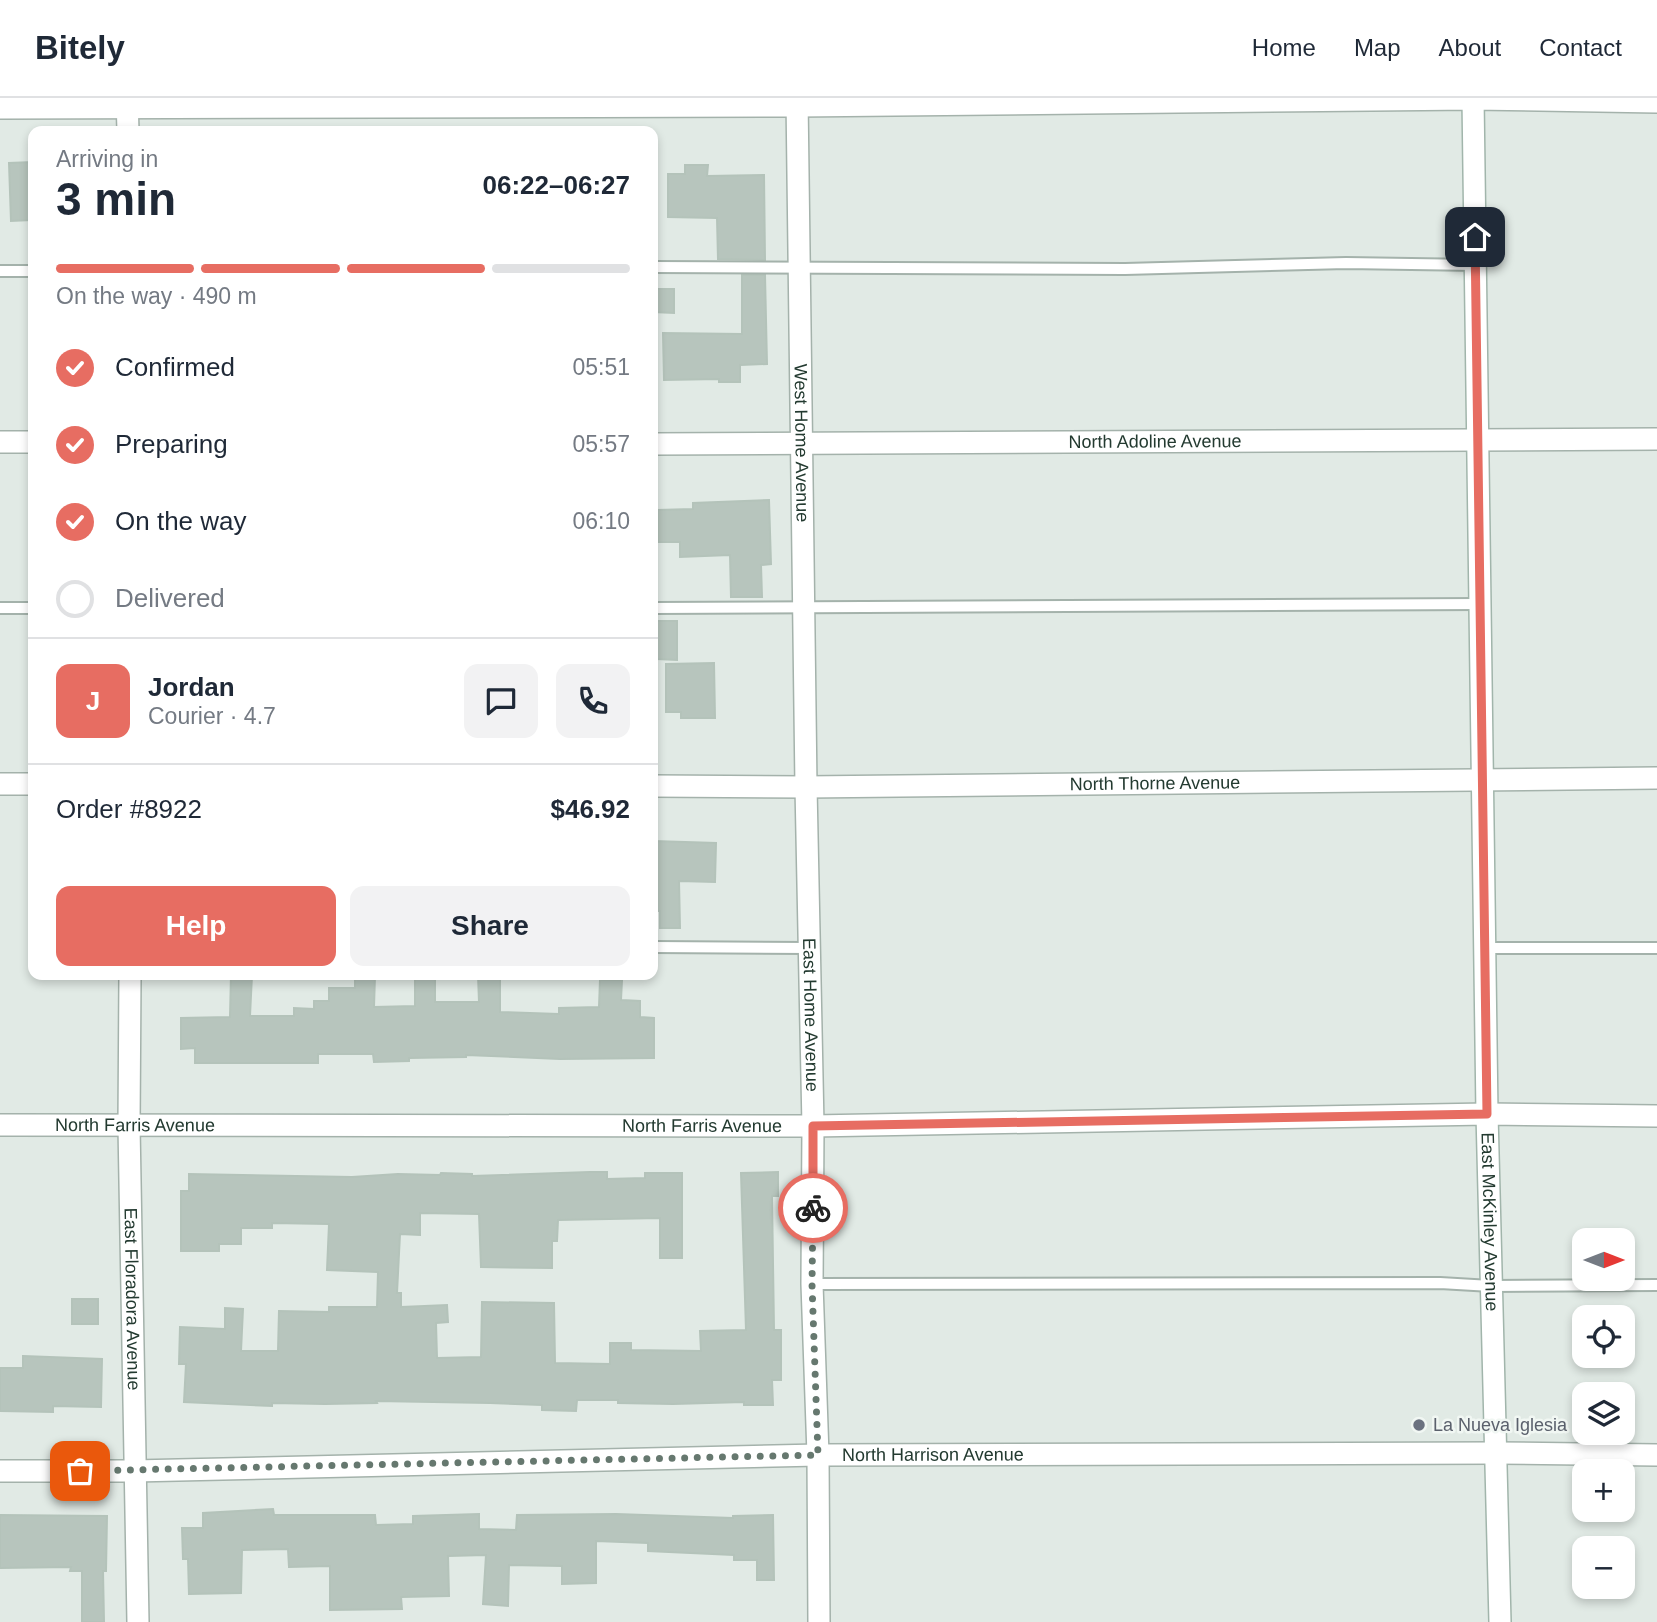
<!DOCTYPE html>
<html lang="en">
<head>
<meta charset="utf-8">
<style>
  body { margin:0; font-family:Arial,sans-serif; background:#f2f2f3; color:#1f2937; height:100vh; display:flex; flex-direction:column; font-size:26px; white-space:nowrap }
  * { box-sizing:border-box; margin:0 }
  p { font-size:23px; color:#747a83 }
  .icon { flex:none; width:38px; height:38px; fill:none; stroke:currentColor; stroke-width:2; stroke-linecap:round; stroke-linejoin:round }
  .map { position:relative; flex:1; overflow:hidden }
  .panel { position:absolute; left:28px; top:28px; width:630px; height:854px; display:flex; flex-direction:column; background:#fff; border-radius:14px; box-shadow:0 4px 10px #0003 }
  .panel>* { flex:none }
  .needle { width:46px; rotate:90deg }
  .fabs { position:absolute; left:1572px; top:1130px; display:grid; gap:14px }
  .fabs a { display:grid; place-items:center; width:63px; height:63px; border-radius:14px; background:#fff; box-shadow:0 4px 10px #0003; font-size:35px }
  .pin { position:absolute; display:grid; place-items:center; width:60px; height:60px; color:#fff; margin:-30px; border-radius:14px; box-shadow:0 4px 10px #0006 }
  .courier { position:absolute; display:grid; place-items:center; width:70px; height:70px; margin:-35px; border:5px solid #e76d62; border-radius:50%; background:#fff; color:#222; box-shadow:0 2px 9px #0007 }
  .overview em { font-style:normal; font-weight:600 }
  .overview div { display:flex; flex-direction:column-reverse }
  .overview { display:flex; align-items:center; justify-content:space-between; height:119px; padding:0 28px }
  h1 { font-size:46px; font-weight:600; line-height:52px }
  .bar { display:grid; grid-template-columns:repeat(4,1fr); gap:10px 7px; align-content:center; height:84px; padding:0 28px }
  .bar i { height:9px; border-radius:5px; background:#e0e1e3 }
  .bar .selected { background:#e76d62 }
  .bar p { grid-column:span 4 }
  .line { display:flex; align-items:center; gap:18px; padding:0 28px; border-top:2px solid #e0e1e3 }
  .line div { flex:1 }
  .round { display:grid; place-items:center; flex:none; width:74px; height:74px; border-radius:14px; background:#f2f2f3 }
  ol { padding:0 28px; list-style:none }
  li { display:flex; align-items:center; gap:21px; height:77px }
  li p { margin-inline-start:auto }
  li .icon { padding:7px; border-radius:50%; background:#e76d62; color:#fff; stroke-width:4 }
  li:last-child { color:#747a83 }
  li i { width:38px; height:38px; border:4px solid #e0e1e3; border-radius:50% }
  .action { display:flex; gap:14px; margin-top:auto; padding:14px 28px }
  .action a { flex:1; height:80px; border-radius:14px; background:#e76d62; color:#fff; font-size:28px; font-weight:600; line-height:80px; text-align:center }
  .action a+a { background:#f2f2f3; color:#1f2937 }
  header { display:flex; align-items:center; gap:42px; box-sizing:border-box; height:98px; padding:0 35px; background:#fff; border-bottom:2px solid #e0e1e3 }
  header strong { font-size:33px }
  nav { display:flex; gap:38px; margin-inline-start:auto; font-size:24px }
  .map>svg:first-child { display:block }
</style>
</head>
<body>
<header>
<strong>Bitely</strong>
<nav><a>Home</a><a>Map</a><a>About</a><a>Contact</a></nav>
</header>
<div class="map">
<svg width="1657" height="1524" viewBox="0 0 1657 1524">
  <rect width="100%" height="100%" fill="#e1eae5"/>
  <!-- building -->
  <path fill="#b7c5bd" stroke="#b4c3ba" stroke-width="2" d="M33,64v49h-2v9l-20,1 -2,-58z
    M685,67h23l-1,11 57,-1 1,85 -47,-1 -1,-41 -49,-1v-43h17z
    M742,177h23l2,89 -27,1v17h-21v-3l-55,1 -1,-47 79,1z
    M653,191h21v24l-21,-1z
    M769,402l2,64 -10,1 1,32h-31l-1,-42 -50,2v-15h-22v-32l35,-1v-6z
    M657,523h20v39l-20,-1z
    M714,565l1,55h-34v-6h-15v-48z
    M653,743l63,2 -1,39 -36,-1 1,47h-20v-17h-7z
    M231,877h21l-2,41h44v-8l20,1v-8h15v-13h26v-12h20l-1,31 41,-1v-31h20v27h44l-1,-27h22v37l59,2v-6l40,-1 1,-27h22l-1,20 19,1v16l14,1v40l-94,1 -94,-4v2l-57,1v3l-35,1 -1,-8h-55v9h-123v-15l-14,1v-31l49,-1z
    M590,1074h17v7l38,-1v-5h37v85h-22v-40l-102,2 -1,21h-5v27l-71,-1 -2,-53 -59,-1v22l-20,-1 -3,59h4v14l46,-2 1,17 -12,1 1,35 44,-1 1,-55 72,1 1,60 55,1v-21h21v7l70,1 -1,-20 46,-1 -5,-157 37,-1v24h-6l2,134h7v50h-9l1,25h-29v-3l-71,2 -55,-1v-3h-41l-1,11 -34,-1v-5l-52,-2 -114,-2 1,2 -52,1 -53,-1v3l-88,-4 2,-38h-7l1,-37 45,2v-21l18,1 -2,42h37l1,-40 50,1v-5h48l1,-35 -51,-2 2,-46 -57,-1v5h-31v16h-22v7h-38v-60h8v-17l163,3 46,-3 42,1 1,-2 31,1v2z
    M72,1201h26v25h-26z
    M23,1258l79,3 -1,48 -48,-1v6l-53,-1v-43h23z
    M273,1411l1,6h101l1,10 37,-1v-8l66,-2v15l37,1 1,-15 99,-1 117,4v-2l40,-1 1,65h-17v-20h-23v-5l-86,-4v-8l-52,-2v42l-34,1v-18l-53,-1 -1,41 -25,-2 3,-49 -38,1 1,40 -48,1 1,12 -72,1v-44l-41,1 -1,-18 -46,1 -1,43 -52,1 -1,-35h-5l-1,-31h21v-15z
    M0,1417l107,1 -1,55h-3l1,51h-22v-51h-12l1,-4 -71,1z"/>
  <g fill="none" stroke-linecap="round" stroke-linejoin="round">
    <defs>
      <path id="lane" d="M653,169l472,2 221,-6 130,2
        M0,173h33
        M0,510h33
        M653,510l827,-4
        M653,849l156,1
        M1485,850h172
        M812,1186l628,-1 51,3 166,-1"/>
      <g id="street">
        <path d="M127,0l1,33"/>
        <path id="s1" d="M797,0l9,689 7,339 -1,158 6,171 1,167"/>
        <path d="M0,10l797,-2 676,-7 184,3"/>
        <path d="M0,344h33"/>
        <path id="s2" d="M653,346l1004,-5"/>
        <path d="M0,686h33"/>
        <path id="s3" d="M653,688l153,1 851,-9"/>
        <path id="s4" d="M130,877l-1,151 9,496"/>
        <path id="s5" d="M0,1027l813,1 674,-12 170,2"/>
        <path id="s6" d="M0,1373h134l684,-16 678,-2 161,2"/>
      </g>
      <g id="secondary">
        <path id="s7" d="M1473,0l14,1016 13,508"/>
      </g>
    </defs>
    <!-- lane casing -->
    <use href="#lane" stroke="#a4b2ab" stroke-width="14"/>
    <!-- street casing -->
    <use href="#street" stroke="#a4b2ab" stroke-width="24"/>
    <!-- secondary casing -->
    <use href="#secondary" stroke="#a1b5ab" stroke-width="24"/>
    <!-- lane -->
    <use href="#lane" stroke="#fff" stroke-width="10"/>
    <!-- street -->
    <use href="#street" stroke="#fff" stroke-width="21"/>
    <!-- secondary -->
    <use href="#secondary" stroke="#fff" stroke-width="21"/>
  </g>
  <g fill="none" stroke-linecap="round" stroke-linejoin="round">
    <!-- done -->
    <path stroke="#66786f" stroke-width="7" stroke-dasharray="0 12.6" d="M80,1373l738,-16 -6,-171 1,-76"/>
    <!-- route -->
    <path stroke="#e76d62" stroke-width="9" d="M813,1110v-82l674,-12 -12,-877"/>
  </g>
  <!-- markers -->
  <circle fill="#6b7280" stroke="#f1f7f3" stroke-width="2.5" cx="1419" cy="1327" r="7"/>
  <g text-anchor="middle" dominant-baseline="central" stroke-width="5" stroke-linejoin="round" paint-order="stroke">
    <!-- street labels -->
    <g font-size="18" fill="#233a30" stroke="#f1f7f3">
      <text stroke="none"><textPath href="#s1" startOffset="345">West Home Avenue</textPath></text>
      <text stroke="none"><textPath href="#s2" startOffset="502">North Adoline Avenue</textPath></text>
      <text stroke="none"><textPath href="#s3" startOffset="502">North Thorne Avenue</textPath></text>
      <text stroke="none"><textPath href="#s1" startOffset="917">East Home Avenue</textPath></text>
      <text stroke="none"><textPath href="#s5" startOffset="135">North Farris Avenue</textPath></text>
      <text stroke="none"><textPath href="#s5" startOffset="702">North Farris Avenue</textPath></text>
      <text stroke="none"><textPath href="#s7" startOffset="1124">East McKinley Avenue</textPath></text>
      <text stroke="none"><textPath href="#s4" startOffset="324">East Floradora Avenue</textPath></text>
      <text stroke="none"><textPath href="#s6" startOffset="933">North Harrison Avenue</textPath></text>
    </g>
    <!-- worship labels -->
    <g font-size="18" fill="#5b616d" stroke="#f1f7f3" text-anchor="start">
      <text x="1433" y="1327">La Nueva Iglesia</text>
    </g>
  </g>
</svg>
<div class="fabs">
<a><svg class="needle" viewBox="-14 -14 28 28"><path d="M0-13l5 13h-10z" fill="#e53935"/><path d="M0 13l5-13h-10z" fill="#747a83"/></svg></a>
<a><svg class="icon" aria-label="locate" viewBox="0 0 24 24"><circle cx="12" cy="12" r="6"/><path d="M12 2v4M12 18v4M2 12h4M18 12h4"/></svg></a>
<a><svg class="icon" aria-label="layers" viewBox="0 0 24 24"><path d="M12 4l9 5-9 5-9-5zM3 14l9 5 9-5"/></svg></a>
<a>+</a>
<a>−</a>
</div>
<div class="pin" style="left:80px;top:1373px;background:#ea580c"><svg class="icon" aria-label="bag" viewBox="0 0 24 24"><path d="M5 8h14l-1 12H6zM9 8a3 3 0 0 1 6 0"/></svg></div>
<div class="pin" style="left:1475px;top:139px;background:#1f2937"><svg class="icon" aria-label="home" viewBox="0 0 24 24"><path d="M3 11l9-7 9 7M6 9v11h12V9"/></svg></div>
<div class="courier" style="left:813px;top:1110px"><svg class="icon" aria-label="bike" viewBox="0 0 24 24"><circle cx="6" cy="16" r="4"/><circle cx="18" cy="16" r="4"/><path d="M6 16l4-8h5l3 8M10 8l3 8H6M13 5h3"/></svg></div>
<section class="panel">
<div class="overview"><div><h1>3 min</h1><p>Arriving in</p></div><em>06:22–06:27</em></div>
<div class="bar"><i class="selected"></i><i class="selected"></i><i class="selected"></i><i></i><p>On the way · 490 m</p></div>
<ol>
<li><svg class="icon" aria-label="check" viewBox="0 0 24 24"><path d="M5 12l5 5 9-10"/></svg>Confirmed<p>05:51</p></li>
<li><svg class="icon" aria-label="check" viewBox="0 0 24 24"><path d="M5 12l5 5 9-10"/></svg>Preparing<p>05:57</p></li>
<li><svg class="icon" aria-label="check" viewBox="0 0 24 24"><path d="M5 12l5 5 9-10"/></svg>On the way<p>06:10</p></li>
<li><i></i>Delivered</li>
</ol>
<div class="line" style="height:126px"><b class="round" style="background:#e76d62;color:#fff">J</b><div><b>Jordan</b><p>Courier · 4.7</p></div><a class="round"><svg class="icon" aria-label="chat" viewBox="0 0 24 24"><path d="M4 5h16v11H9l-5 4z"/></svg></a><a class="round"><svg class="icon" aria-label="phone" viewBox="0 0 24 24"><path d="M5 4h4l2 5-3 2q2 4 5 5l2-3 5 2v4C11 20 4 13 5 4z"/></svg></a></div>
<div class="line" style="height:91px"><div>Order #8922</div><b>$46.92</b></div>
<div class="action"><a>Help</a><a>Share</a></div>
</section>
</div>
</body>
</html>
